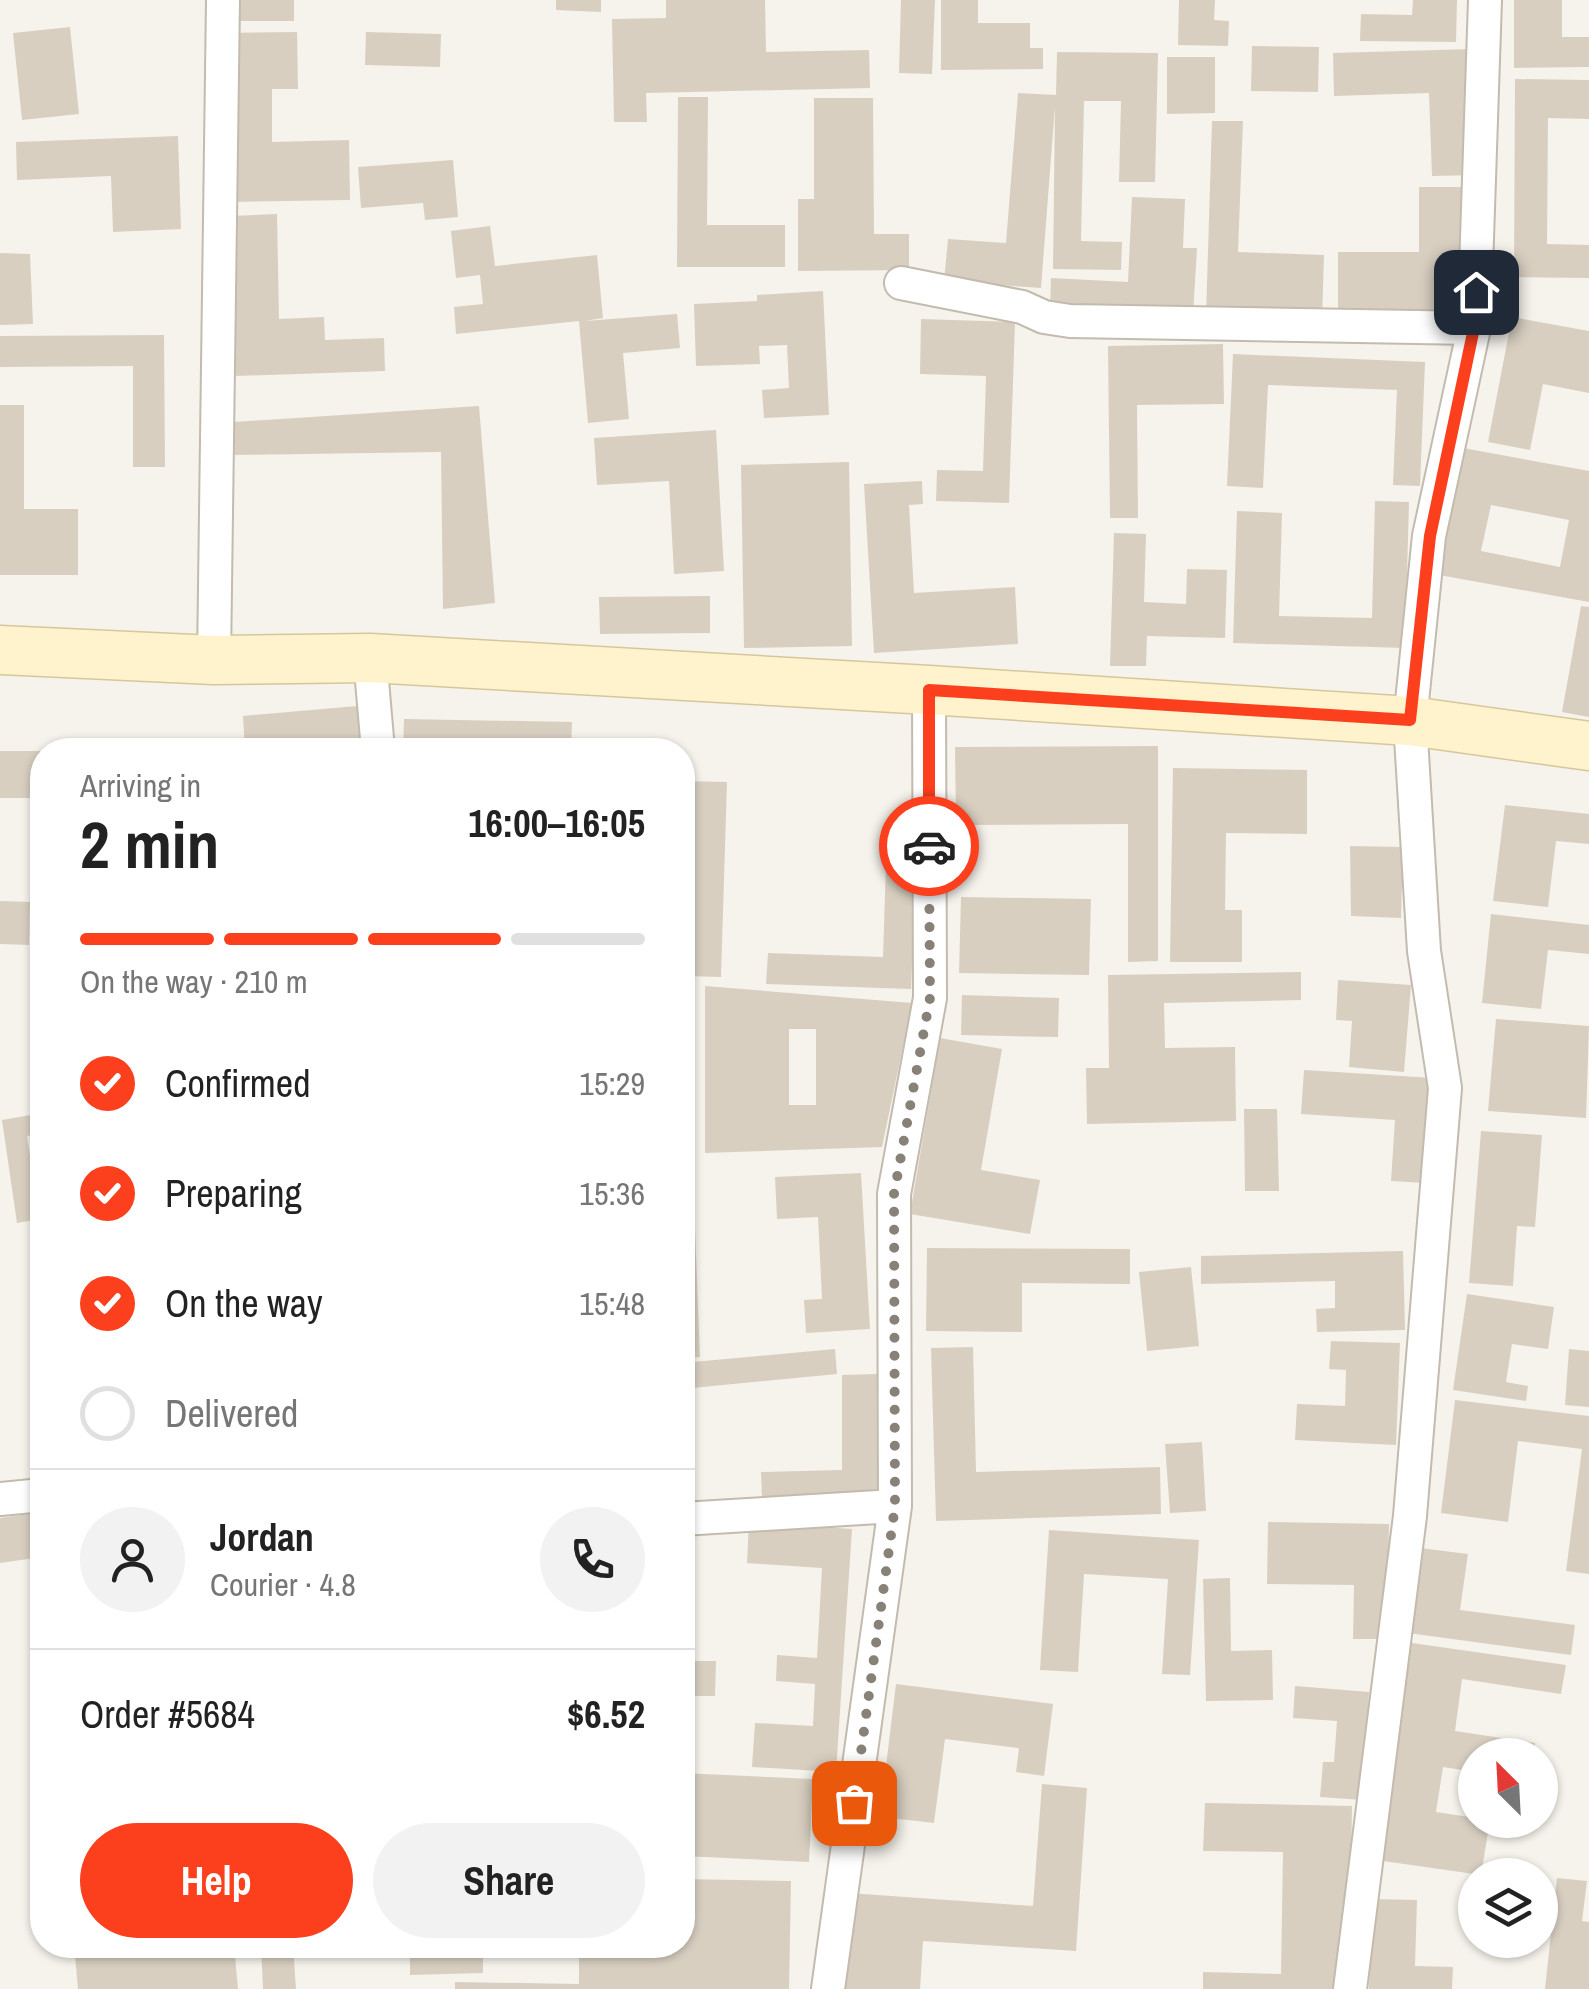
<!DOCTYPE html>
<html lang="en">
<head>
<meta charset="utf-8">
<style>
  body { margin:0; font-family:"Archivo Narrow",sans-serif; background:#f2f2f2; color:#222; height:100vh; display:flex; flex-direction:column; font-size:38px; white-space:nowrap }
  * { box-sizing:border-box; margin:0 }
  p { font-size:32px; color:#767676 }
  .icon { flex:none; width:55px; height:55px; fill:none; stroke:currentColor; stroke-width:2; stroke-linecap:round; stroke-linejoin:round }
  .map { position:relative; flex:1; overflow:hidden }
  .sheet { position:absolute; left:30px; top:738px; width:665px; height:1220px; display:flex; flex-direction:column; background:#fff; border-radius:40px; box-shadow:0 2px 8px #0004 }
  .sheet>* { flex:none }
  .needle { width:65px; rotate:336deg }
  .tools { position:absolute; left:1458px; top:1738px; display:grid; gap:20px }
  .tools a { display:grid; place-items:center; width:100px; height:100px; border-radius:50%; background:#fff; box-shadow:0 2px 8px #0004; font-size:50px }
  .pin { position:absolute; display:grid; place-items:center; width:85px; height:85px; color:#fff; margin:-42px; border-radius:20px; box-shadow:0 5px 15px #0006 }
  .courier { position:absolute; display:grid; place-items:center; width:100px; height:100px; margin:-50px; border:8px solid #fc3f1d; border-radius:50%; background:#fff; color:#222; box-shadow:0 2px 12px #0007 }
  .head em { font-style:normal; font-weight:800 }
  .head div { display:flex; flex-direction:column-reverse }
  .head { display:flex; align-items:center; justify-content:space-between; height:170px; padding:0 50px }
  h1 { font-size:65px; font-weight:800; line-height:75px }
  .bar { display:grid; grid-template-columns:repeat(4,1fr); gap:15px 10px; align-content:center; height:120px; padding:0 50px }
  .bar i { height:12px; border-radius:8px; background:#e0e0e0 }
  .bar .selected { background:#fc3f1d }
  .bar p { grid-column:span 4 }
  .line { display:flex; align-items:center; gap:25px; padding:0 50px; border-top:2px solid #e0e0e0 }
  .line div { flex:1 }
  .round { display:grid; place-items:center; flex:none; width:105px; height:105px; border-radius:52px; background:#f2f2f2 }
  ol { padding:0 50px; list-style:none }
  li { display:flex; align-items:center; gap:30px; height:110px }
  li p { margin-inline-start:auto }
  li .icon { padding:10px; border-radius:50%; background:#fc3f1d; color:#fff; stroke-width:4 }
  li:last-child { color:#767676 }
  li i { width:55px; height:55px; border:5px solid #e0e0e0; border-radius:50% }
  .action { display:flex; gap:20px; margin-top:auto; padding:20px 50px }
  .action a { flex:1; height:115px; border-radius:60px; background:#fc3f1d; color:#fff; font-size:40px; font-weight:800; line-height:115px; text-align:center }
  .action a+a { background:#f2f2f2; color:#222 }
  .map>svg:first-child { display:block }
</style>
</head>
<body>
<div class="map">
<svg width="1589" height="1989" viewBox="0 0 1589 1989">
  <rect width="100%" height="100%" fill="#f6f3ec"/>
  <!-- building -->
  <path fill="#d8cfc1" fill-rule="evenodd" d="M236,0h58v21h-58z
    M556,0h45v12l-45,-2z
    M666,0h99l1,52 103,-2 1,38 -224,5 1,29h-33l-2,-103 54,-1z
    M901,0h34l-3,74 -33,-1z
    M941,0h37v23h52v25h13v21l-102,1z
    M1179,0h36l-1,20 15,1 -1,25 -50,-1z
    M1413,0h44l-1,42 -96,-1 1,-27 51,1z
    M1514,0h48v37h27v30l-75,1z
    M70,27l9,87 -57,6 -9,-87z
    M297,32l1,57h-26v53l77,-2 1,60 -120,2 -2,-169z
    M366,32l75,2 -1,33 -75,-2z
    M1252,46l67,1 -1,45 -67,-1z
    M1472,49l4,126 -44,1 -3,-83 -95,3 -1,-43z
    M1057,52l101,1 -3,129h-36l2,-81h-37l-3,140 41,1 -1,28 -68,-1 2,-163 -14,182 -97,-7 4,-42 58,4 12,-150 38,2z
    M1167,57h48v56l-48,1z
    M1515,79l74,1v39l-41,-1 -1,126 42,1v33l-75,-1z
    M678,97h30l-1,128h78v42h-108z
    M814,98h59l1,136h35v36l-111,1v-72h16z
    M1212,121h31l-5,131 86,3 -2,65 -116,-4z
    M178,136l3,93 -68,3 -2,-56 -94,4 -1,-38z
    M453,160l5,57 -33,3 -2,-17 -62,5 -3,-41z
    M1419,187h50l-1,133h-130v-68h81z
    M1132,197l53,2 -2,49h14l-4,68 -143,-7 1,-31 77,4z
    M277,214l2,105 45,-2 1,23 59,-2 1,33 -149,5 -5,-160z
    M490,226l5,40 102,-11 6,63 -18,3 92,-7 3,34 -57,5 6,66 -41,4 -9,-102 -123,13 -2,-27 29,-3 -3,-29 -24,3 -5,-47z
    M0,253l30,1 3,70 -33,1z
    M823,291l6,124 -65,3 -2,-28 27,-2 -2,-43 -28,1 1,18 -64,2 -2,-62 63,-3v-6z
    M1512,317l77,14v62l-46,-9 -13,66 -42,-8z
    M921,319l94,3 -6,181 -73,-2 1,-31 46,1 3,-95 -66,-2z
    M164,335l1,132h-32v-101l-133,1v-31z
    M1223,344l1,60 -87,1 1,113h-28l-2,-172z
    M1233,354l192,8 -5,124 -27,-1 4,-95 -129,-5 -5,103 -36,-2z
    M0,405h24v104h54v66h-78z
    M479,406l16,197 -52,6 -2,-157 -208,3v-33z
    M716,430l8,141 -50,3 -5,-93 -72,4 -3,-47z
    M1463,448l126,23v131l-150,-27zM1491,505l78,15 -9,47 -79,-16z
    M849,462l3,184 -108,2 -3,-183z
    M922,481l1,23 -14,1 5,88 101,-6 3,57 -144,9 -10,-169z
    M1375,501l34,1 -4,146 -172,-5 4,-132 45,2 -3,103 93,2z
    M1114,533l32,1 -2,68 42,2 1,-35 40,1 -2,68 -78,-2 -1,30h-36z
    M710,596v37l-110,1 -1,-37z
    M1581,606l8,1v110l-27,-5z
    M357,706l4,44h-116l-2,-34z
    M404,719l168,3 -1,28h-168z
    M1158,746v215l-30,1v-138l-172,1 -1,-78z
    M0,751h42v47h-42z
    M1173,768l134,2v64l-81,-1 -1,77h17v52h-72z
    M682,781l45,1 -6,195 -39,-1z
    M1505,805l84,9v30l-33,-3 -8,66 -55,-6z
    M887,833l30,1 -6,155 -145,-5 2,-31 115,4z
    M1350,846l53,1 -2,71 -50,-2z
    M961,897l130,2 -2,76 -130,-2z
    M0,901l30,1 -1,43 -29,-1z
    M1491,914l98,11v29l-41,-4 -7,59 -59,-6z
    M1301,972v28l-137,3 1,45 70,-1 1,74 -149,3 -1,-56h23l-1,-93z
    M1338,980l73,5 -7,87 -55,-5 3,-46 -16,-1z
    M705,986l207,17 -30,144 -177,6zM789,1029h27v76h-27z
    M962,995l97,3 -1,39 -97,-2z
    M1496,1019l93,7 -3,92 -98,-7z
    M940,1038l62,11 -21,121 59,10 -10,54 -120,-20z
    M1304,1070l129,8 -7,105 -35,-2 4,-61 -94,-6z
    M1244,1109h33l2,82h-34z
    M42,1113v21l-15,2 13,83 -23,4 -15,-103z
    M1481,1131l61,4 -7,92 -18,-1 -4,60 -44,-3z
    M861,1173l9,156 -64,4 -2,-33 18,-1 -4,-82 -41,2 -2,-42z
    M682,1203h12l6,154 -18,1z
    M927,1248l203,1v35l-108,-1v49l-96,-1z
    M1403,1251l2,79 -88,2 -1,-23 19,-1v-27l-134,3v-28z
    M1191,1267l8,79 -52,5 -8,-79z
    M1467,1294l87,13 -6,42 -36,-5 -6,38 22,4 -2,15 -73,-11z
    M1331,1341l69,2 -4,102 -101,-5 2,-36 48,2 1,-36 -17,-1z
    M973,1347l3,125 184,-5 1,47 -225,7 -5,-173z
    M835,1349l2,25 -155,15v-26z
    M1569,1349l20,2v56l-24,-2z
    M877,1374l1,123 -116,1 -1,-26 81,-2v-95z
    M1455,1400l134,16v158l-23,-3 16,-122 -64,-8 -10,81 -67,-9z
    M1202,1442l4,69 -36,2 -5,-69z
    M42,1512v45l-42,6v-45z
    M749,1522l103,7 -16,243 -84,-5 3,-44 58,3 2,-42 -39,-3 1,-26 40,3 5,-90 -75,-5z
    M1268,1522l121,2 -2,115h-34l1,-54 -87,-1z
    M1049,1530l150,10 -9,135 -28,-1 6,-95 -84,-5 -6,98 -38,-2z
    M1420,1548l48,6 -8,56 115,15 -4,30 -163,-22z
    M1230,1578l1,73 41,-1 1,50 -67,1 -3,-122z
    M1405,1642l161,23 -5,29 -99,-15 -7,52 80,12 -1,12h-59v17l-32,-5 -7,45 54,8 -9,55 -105,-15z
    M682,1661h34l-1,35h-33z
    M896,1684l157,20 -9,72 -28,-4 3,-24 -74,-9 -11,84 -69,-8 3,-26 15,2z
    M1295,1686l74,6 -7,108 -42,-3 3,-35h11l3,-41 -44,-3z
    M682,1773l131,6 -4,83 -127,-6z
    M1042,1784l45,4 -11,163 -153,-10 -3,48h-78l7,-96 184,13z
    M1205,1803l147,3 -3,183h-146v-17l78,2 2,-122 -80,-1z
    M1557,1878l30,3 -5,40 7,1v67h-44z
    M682,1879l109,2 -2,108h-334v-7l124,2v-39h103z
    M1372,1899l45,1 -2,66 38,1 -1,22h-83z
    M74,1945h160l4,44h-160z
    M261,1945h32l3,44h-33z
    M410,1945h73v28l-73,2z"/>
  <g fill="none" stroke-linecap="round" stroke-linejoin="round">
    <defs>
      <path id="street" d="M901,283l121,24 22,10 26,4 404,7
        M370,658l8,92
        M214,660l9,-660
        M0,1499l42,-4
        M682,1519l213,-13
        M828,1989l67,-483 -1,-312 36,-196 -1,-308
        M1350,1989l60,-473 35,-428 -21,-137 -14,-230 19,-185 45,-208 11,-328"/>
      <path id="secondary" d="M0,650l214,10 156,-2 559,32 481,31 179,25"/>
    </defs>
    <!-- street casing -->
    <use href="#street" stroke="#c2bbae" stroke-width="36"/>
    <!-- secondary casing -->
    <use href="#secondary" stroke="#d6c79b" stroke-width="51"/>
    <!-- street -->
    <use href="#street" stroke="#fff" stroke-width="32"/>
    <!-- secondary -->
    <use href="#secondary" stroke="#fff3cd" stroke-width="48"/>
  </g>
  <g fill="none" stroke-linecap="round" stroke-linejoin="round">
    <!-- done -->
    <path stroke="#878178" stroke-width="10" stroke-dasharray="0 18" d="M854,1803l41,-297 -1,-312 36,-196 -1,-152"/>
    <!-- route -->
    <path stroke="#fc3f1d" stroke-width="12" d="M929,846v-156l481,30 20,-184 44,-208 2,-36"/>
  </g>
</svg>
<div class="tools">
<a><svg class="needle" viewBox="-14 -14 28 28"><path d="M0-13l5 13h-10z" fill="#e53935"/><path d="M0 13l5-13h-10z" fill="#767676"/></svg></a>
<a><svg class="icon" aria-label="layers" viewBox="0 0 24 24"><path d="M12 4l9 5-9 5-9-5zM3 14l9 5 9-5"/></svg></a>
</div>
<div class="pin" style="left:854px;top:1803px;background:#ea580c"><svg class="icon" aria-label="bag" viewBox="0 0 24 24"><path d="M5 8h14l-1 12H6zM9 8a3 3 0 0 1 6 0"/></svg></div>
<div class="pin" style="left:1476px;top:292px;background:#1f2937"><svg class="icon" aria-label="home" viewBox="0 0 24 24"><path d="M3 11l9-7 9 7M6 9v11h12V9"/></svg></div>
<div class="courier" style="left:929px;top:846px"><svg class="icon" aria-label="car" viewBox="0 0 24 24"><path d="M5 17H2v-5l4-1 3-4h7l3 4 3 1v5h-3M9 17h6M6 11h13"/><circle cx="7" cy="17" r="2"/><circle cx="17" cy="17" r="2"/></svg></div>
<section class="sheet">
<div class="head"><div><h1>2 min</h1><p>Arriving in</p></div><em>16:00–16:05</em></div>
<div class="bar"><i class="selected"></i><i class="selected"></i><i class="selected"></i><i></i><p>On the way · 210 m</p></div>
<ol>
<li><svg class="icon" aria-label="check" viewBox="0 0 24 24"><path d="M5 12l5 5 9-10"/></svg>Confirmed<p>15:29</p></li>
<li><svg class="icon" aria-label="check" viewBox="0 0 24 24"><path d="M5 12l5 5 9-10"/></svg>Preparing<p>15:36</p></li>
<li><svg class="icon" aria-label="check" viewBox="0 0 24 24"><path d="M5 12l5 5 9-10"/></svg>On the way<p>15:48</p></li>
<li><i></i>Delivered</li>
</ol>
<div class="line" style="height:180px"><a class="round"><svg class="icon" aria-label="person" viewBox="0 0 24 24"><circle cx="12" cy="8" r="4"/><path d="M4 21q1-7 8-7t8 7"/></svg></a><div><b>Jordan</b><p>Courier · 4.8</p></div><a class="round"><svg class="icon" aria-label="phone" viewBox="0 0 24 24"><path d="M5 4h4l2 5-3 2q2 4 5 5l2-3 5 2v4C11 20 4 13 5 4z"/></svg></a></div>
<div class="line" style="height:130px"><div>Order #5684</div><b>$6.52</b></div>
<div class="action"><a>Help</a><a>Share</a></div>
</section>
</div>
</body>
</html>
